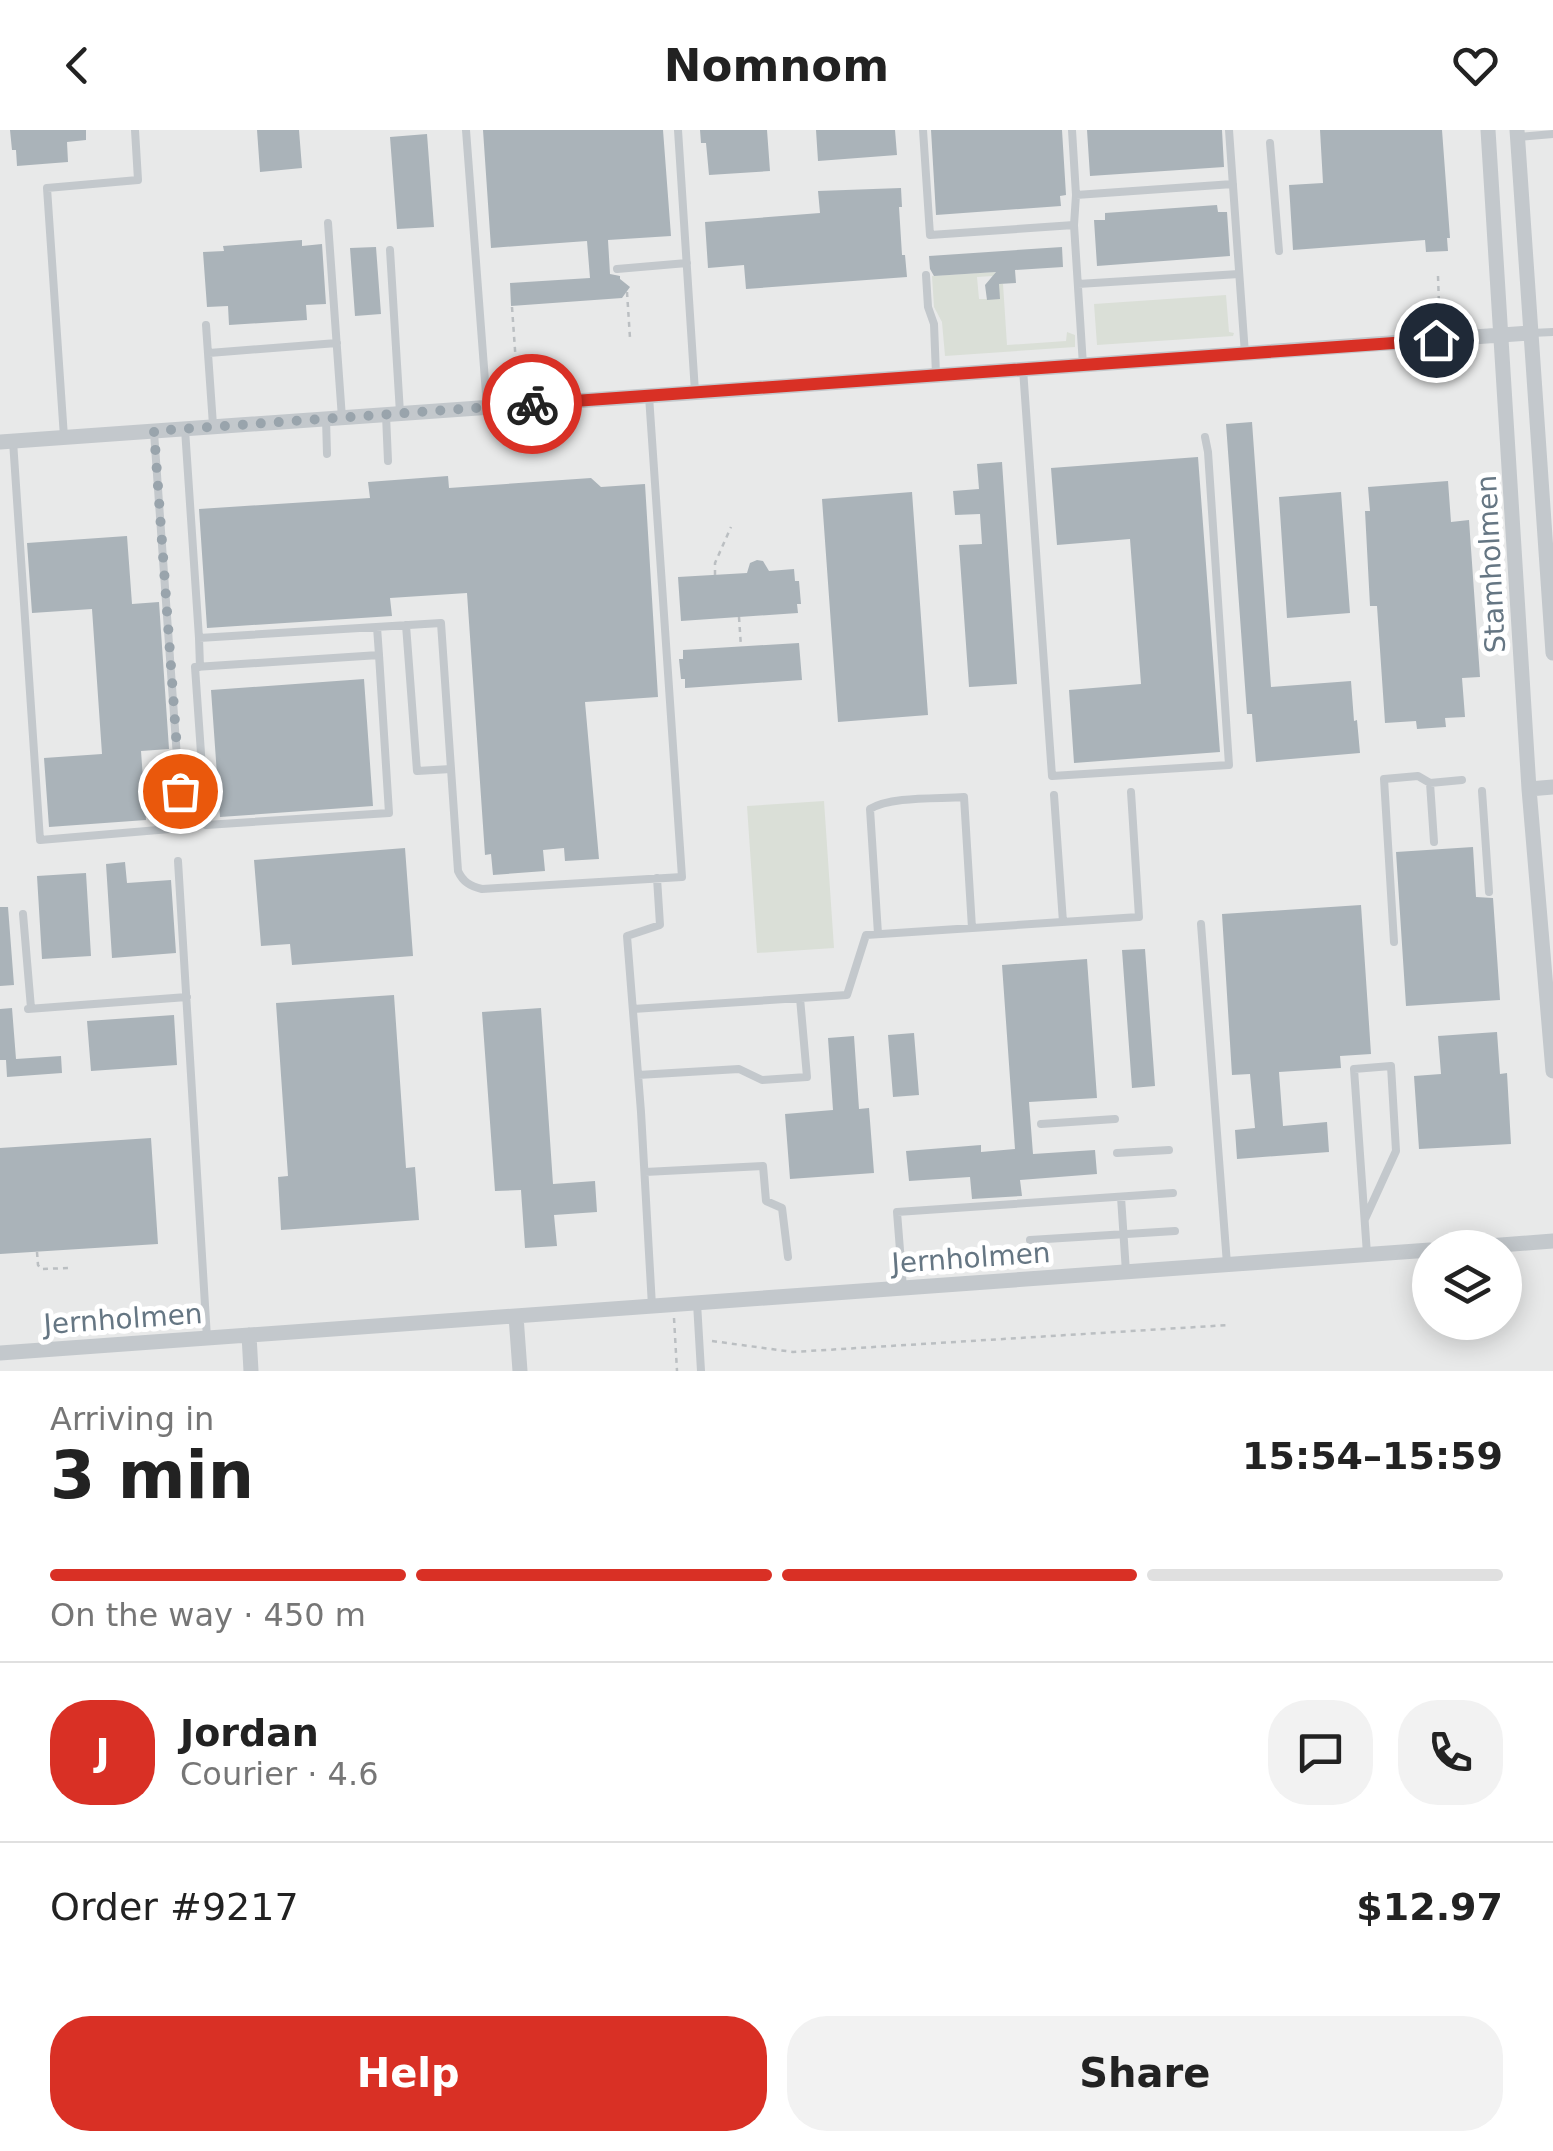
<!DOCTYPE html>
<html lang="en">
<head>
<meta charset="utf-8">
<style>
  body { margin:0; font-family:"DejaVu Sans",sans-serif; background:#f2f2f2; color:#222; height:100vh; display:flex; flex-direction:column; font-size:38px; white-space:nowrap }
  * { box-sizing:border-box; margin:0 }
  p { font-size:32px; color:#767676 }
  .icon { flex:none; width:55px; height:55px; fill:none; stroke:currentColor; stroke-width:2; stroke-linecap:round; stroke-linejoin:round }
  .map { position:relative; height:1241px; overflow:hidden }
  .sheet { display:flex; flex-direction:column; background:#fff; flex:1 }
  .sheet>* { flex:none }
  .tools { position:absolute; left:1412px; top:1100px; display:grid; gap:20px }
  .tools a { display:grid; place-items:center; width:110px; height:110px; border-radius:50%; background:#fff; box-shadow:0 5px 25px #0003; font-size:50px }
  .pin { position:absolute; display:grid; place-items:center; width:85px; height:85px; color:#fff; margin:-42px; border:5px solid #fff; border-radius:50%; box-shadow:0 2px 10px #0007 }
  .courier { position:absolute; display:grid; place-items:center; width:100px; height:100px; margin:-50px; border:8px solid #d93025; border-radius:50%; background:#fff; color:#222; box-shadow:0 2px 12px #0007 }
  .summary em { font-style:normal; font-weight:800 }
  .summary div { display:flex; flex-direction:column-reverse }
  .summary { display:flex; align-items:center; justify-content:space-between; height:170px; padding:0 50px }
  h1 { font-size:65px; font-weight:800; line-height:75px }
  .bar { display:grid; grid-template-columns:repeat(4,1fr); gap:15px 10px; align-content:center; height:120px; padding:0 50px }
  .bar i { height:12px; border-radius:8px; background:#e0e0e0 }
  .bar .on { background:#d93025 }
  .bar p { grid-column:span 4 }
  .line { display:flex; align-items:center; gap:25px; padding:0 50px; border-top:2px solid #e0e0e0 }
  .line div { flex:1 }
  .round { display:grid; place-items:center; flex:none; width:105px; height:105px; border-radius:40px; background:#f2f2f2 }
  .action { display:flex; gap:20px; margin-top:auto; padding:20px 50px }
  .action a { flex:1; height:115px; border-radius:40px; background:#d93025; color:#fff; font-size:40px; font-weight:800; line-height:115px; text-align:center }
  .action a+a { background:#f2f2f2; color:#222 }
  header { display:flex; justify-content:space-between; align-items:center; height:130px; padding:0 50px; background:#fff; font-size:45px; font-weight:800 }
  .map>svg:first-child { display:block }
</style>
</head>
<body>
<header><svg class="icon" aria-label="back" viewBox="0 0 24 24"><path d="M15 5l-7 7 7 7"/></svg>Nomnom<svg class="icon" aria-label="heart" viewBox="0 0 24 24"><path d="M12 20l-8-8c-3-5 5-10 8-4 3-6 11-1 8 4z"/></svg></header>
<div class="map">
<svg width="1553" height="1241" viewBox="0 0 1553 1241">
  <rect width="100%" height="100%" fill="#fafaf8"/>
  <!-- built -->
  <path fill="#e8e9e9" fill-rule="evenodd" d="M0,0h1553v1241h-1553zM1430,1118h75v74h-75z"/>
  <!-- green -->
  <path fill="#dadfd7" d="M996,142l-3,4 -16,1 2,22h20v-15h4l4,61 59,-4 1,-9 8,3v12l-130,9 -3,-34 -8,-15 -2,-31z
    M1226,165l3,37 5,1 -1,3 -136,9 -3,-41z
    M824,671l10,147 -77,5 -10,-147z"/>
  <!-- building -->
  <path fill="#aab3b9" d="M10,0h76v10l-19,2 1,20 -51,4 -1,-16h-4z
    M257,0h42l3,38 -42,4z
    M483,0h180l8,106 -63,4 2,34 10,2v3l10,8 -8,11 -111,8 -1,-23 80,-5 -3,-37 -96,7z
    M700,0h67l3,41 -61,4 -3,-32h-5z
    M816,0h79l2,25 -79,6z
    M931,0h131l4,65 -6,1 1,10 -125,9z
    M1087,0h135l2,37 -134,9z
    M1320,0h122l8,108h-3l1,13 -22,1 -1,-12 -132,10 -4,-65 34,-2z
    M427,4l7,93 -37,2 -7,-92z
    M901,58l1,19h-3l3,48h3l2,22 -161,12 -2,-24 -36,3 -3,-46 115,-9 -2,-22z
    M1217,75l1,7h9l3,44 -133,10 -3,-46h11v-7z
    M302,110v6l20,-2 4,60 -20,1 1,15 -78,5 -1,-19 -21,1 -4,-55 21,-1 -1,-5z
    M376,117l5,67 -26,2 -5,-68z
    M1062,117l1,20 -48,3 1,13 -17,1 1,15 -13,1 -2,-15 11,-13 -62,4 -4,-7 -1,-13z
    M1252,292l19,265 80,-6 3,40 3,-1 3,33 -104,9 -4,-48h-5l-21,-290z
    M1198,327l22,295 -146,11 -5,-73 72,-6 -11,-145 -73,6 -6,-77z
    M1002,332l15,222 -48,3 -10,-142 23,-1 -2,-30 -25,1 -2,-24 26,-2 -2,-25z
    M448,346l1,12 142,-10 10,9 44,-3 13,213 -73,5 14,157 -34,2 -1,-13 -21,2 2,21 -52,4 -2,-21 -6,1 -18,-262 -77,5 2,18 -185,12 -8,-119 171,-11 -2,-16z
    M1448,351l3,41 18,-2 11,157 -18,1 3,39 -20,1 1,9 -29,2 -1,-8 -31,2 -8,-117h-7l-5,-95h5l-2,-24z
    M912,362l16,223 -90,7 -16,-223z
    M1341,362l9,121 -63,5 -8,-121z
    M127,406l5,68 27,-2 10,147 -28,2 5,69 -97,7 -5,-69 58,-4 -10,-145 -60,4 -5,-70z
    M757,430l6,1 6,10 25,-2 1,12h4l2,23h-4l1,9 -117,8 -3,-44 69,-4 3,-10z
    M799,513l3,37 -117,8v-9h-4l-2,-20h4v-9z
    M364,549l9,127 -153,11 -9,-127z
    M1473,717l3,50 17,1 7,102 -94,6 -10,-154z
    M405,718l8,108 -121,9 -2,-21 -29,2 -7,-86z
    M125,732l2,21 44,-3 5,73 -64,5 -6,-94z
    M86,743l5,83 -49,3 -5,-83z
    M1361,775l10,149 -31,2 1,12 -62,4 4,54 44,-4 2,30 -92,7 -2,-29 20,-2 -5,-54 -18,1 -10,-161z
    M0,777h8l6,78 -14,1z
    M1145,819l10,137 -23,2 -10,-138z
    M1087,829l10,139 -68,4 4,52 62,-4 2,24 -77,6 2,16 -50,3 -2,-22 -61,4 -3,-30 75,-6v7l34,-3 -13,-184z
    M394,865l12,173 9,-1 4,53 -138,10 -3,-53 10,-1 -12,-173z
    M12,878l4,51 45,-3 1,17 -55,4 -1,-17h-6v-51z
    M541,878l12,176 42,-3 2,31 -43,3 3,31 -32,2 -4,-58 -26,1 -13,-179z
    M174,885l3,50 -86,6 -4,-50z
    M1497,902l3,42 7,-1 4,71 -92,5 -5,-73 27,-2 -3,-38z
    M914,903l5,62 -26,2 -5,-62z
    M854,906l5,73 10,-1 5,65 -84,6 -5,-65 48,-4 -5,-72z
    M151,1008l7,106 -158,10v-106z"/>
  <g fill="none" stroke-linecap="round" stroke-linejoin="round">
    <!-- path -->
    <path stroke="#bbbfc2" stroke-width="2.5" stroke-dasharray="5 5" stroke-linecap="butt" d="M1438,146l1,28
      M627,162l3,46
      M512,177l4,57
      M715,445v-12l16,-36
      M739,487l2,30
      M37,1122l1,13 3,4 30,-1
      M674,1188l3,53
      M712,1211l81,11 436,-27"/>
    <!-- service -->
    <path stroke="#c3c8cc" stroke-width="8" d="M466,0l21,277
      M678,0l17,262
      M923,0l7,105 144,-10
      M1072,0l4,65 -2,30 9,140
      M1229,0l16,224
      M1517,7l36,-3
      M1270,13l9,108
      M1076,65l157,-11
      M328,93l14,195
      M390,120l10,163
      M617,139l70,-6
      M926,145l2,32 6,17 2,51
      M1078,154l161,-10
      M206,195l7,100
      M1531,203l22,-1
      M209,223l128,-10
      M1023,239l29,407 177,-11 -21,-313 -3,-15
      M386,285l2,46
      M326,289l1,35
      M185,299l14,209 242,-15 17,248c5,11 12,15 24,18l200,-12 -33,-481
      M64,307l-17,-249 91,-8 -3,-50
      M13,311l27,399 142,-12 -28,-396
      M406,495l11,146 34,-2
      M377,497l2,28
      M199,508l1,29
      M379,525l10,158 -183,12 -11,-158z
      M1430,653l4,59
      M1482,661l7,101
      M1054,665l9,127
      M178,731l29,477
      M23,784l8,94
      M1201,794l26,340
      M878,804l-8,-125c21,-13 68,-10 94,-12l8,131
      M1394,812l-10,-163 34,-3 12,7 32,-3
      M28,879l159,-12
      M633,879l214,-14 19,-60 273,-18 -8,-125
      M638,945l101,-6 23,11 45,-3 -7,-79
      M1041,994l74,-5
      M1117,1023l52,-3
      M645,1042l118,-6 3,35 16,7 6,49
      M1121,1067l5,75
      M1365,1089l31,-68 -5,-85 -37,3 13,185
      M1030,1110l145,-9
      M903,1158l-6,-76 276,-19
      M697,1173l4,68
      M652,1176l-11,-194 -14,-176 33,-11 -3,-47"/>
    <!-- minor -->
    <path stroke="#c3c8cc" stroke-width="15" d="M1488,0l41,659 24,282
      M1517,0l36,523
      M0,312l1531,-109
      M1529,659l24,-2
      M1463,1118l90,-7
      M516,1186l4,55
      M249,1205l2,36
      M0,1223l1430,-103"/>
  </g>
  <g fill="none" stroke-linecap="round" stroke-linejoin="round">
    <!-- done -->
    <path stroke="#99a4ac" stroke-width="10" stroke-dasharray="0 18" d="M180,661l-26,-360 378,-27"/>
    <!-- route -->
    <path stroke="#d93025" stroke-width="12" d="M532,274l904,-64"/>
  </g>
  <g text-anchor="middle" dominant-baseline="central" stroke-width="10" stroke-linejoin="round" paint-order="stroke">
    <!-- street labels -->
    <g font-size="28" fill="#657683" stroke="#fff">
      <text transform="translate(1491 434) rotate(-93)">Stamholmen</text>
      <text transform="translate(971 1128) rotate(-4)">Jernholmen</text>
      <text transform="translate(123 1189) rotate(-4)">Jernholmen</text>
    </g>
  </g>
</svg>
<div class="tools">
<a><svg class="icon" aria-label="layers" viewBox="0 0 24 24"><path d="M12 4l9 5-9 5-9-5zM3 14l9 5 9-5"/></svg></a>
</div>
<div class="pin" style="left:180px;top:661px;background:#ea580c"><svg class="icon" aria-label="bag" viewBox="0 0 24 24"><path d="M5 8h14l-1 12H6zM9 8a3 3 0 0 1 6 0"/></svg></div>
<div class="pin" style="left:1436px;top:210px;background:#1f2937"><svg class="icon" aria-label="home" viewBox="0 0 24 24"><path d="M3 11l9-7 9 7M6 9v11h12V9"/></svg></div>
<div class="courier" style="left:532px;top:274px"><svg class="icon" aria-label="bike" viewBox="0 0 24 24"><circle cx="6" cy="16" r="4"/><circle cx="18" cy="16" r="4"/><path d="M6 16l4-8h5l3 8M10 8l3 8H6M13 5h3"/></svg></div>
</div>
<section class="sheet">
<div class="summary"><div><h1>3 min</h1><p>Arriving in</p></div><em>15:54–15:59</em></div>
<div class="bar"><i class="on"></i><i class="on"></i><i class="on"></i><i></i><p>On the way · 450 m</p></div>
<div class="line" style="height:180px"><b class="round" style="background:#d93025;color:#fff">J</b><div><b>Jordan</b><p>Courier · 4.6</p></div><a class="round"><svg class="icon" aria-label="chat" viewBox="0 0 24 24"><path d="M4 5h16v11H9l-5 4z"/></svg></a><a class="round"><svg class="icon" aria-label="phone" viewBox="0 0 24 24"><path d="M5 4h4l2 5-3 2q2 4 5 5l2-3 5 2v4C11 20 4 13 5 4z"/></svg></a></div>
<div class="line" style="height:130px"><div>Order #9217</div><b>$12.97</b></div>
<div class="action"><a>Help</a><a>Share</a></div>
</section>
</body>
</html>
